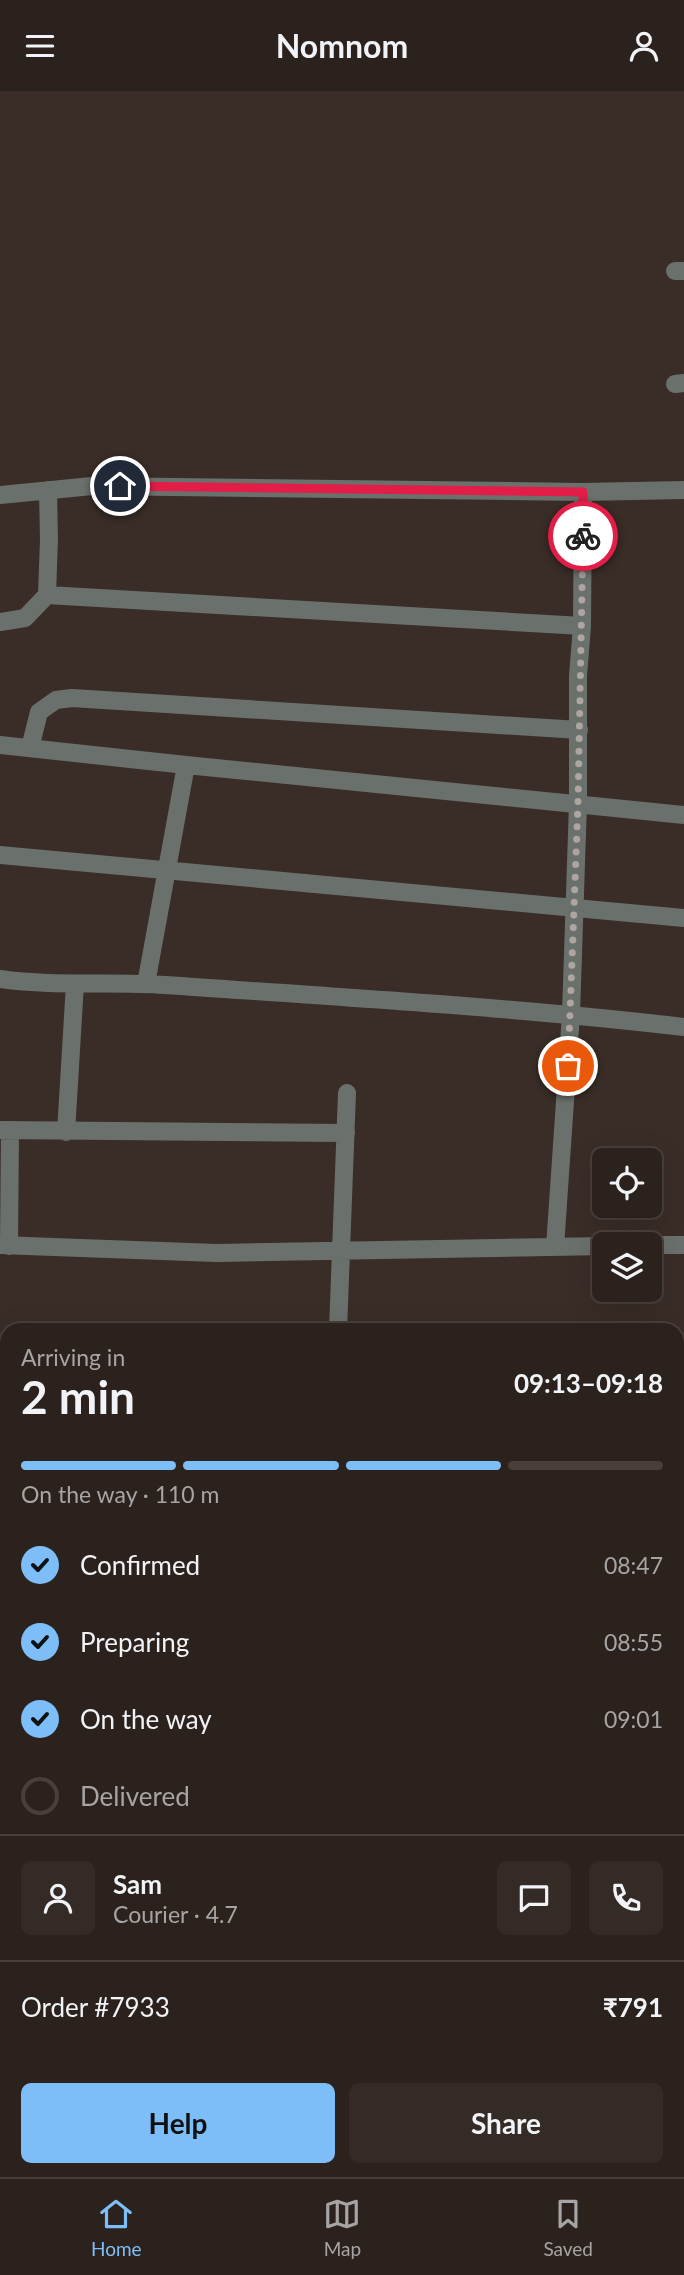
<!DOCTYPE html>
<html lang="en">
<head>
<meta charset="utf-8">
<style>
  body { margin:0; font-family:Lato,sans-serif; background:#342a26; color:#f1f3f6; height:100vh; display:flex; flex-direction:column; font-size:26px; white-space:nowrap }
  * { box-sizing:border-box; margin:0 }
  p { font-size:23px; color:#a6a4a4 }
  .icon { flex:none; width:38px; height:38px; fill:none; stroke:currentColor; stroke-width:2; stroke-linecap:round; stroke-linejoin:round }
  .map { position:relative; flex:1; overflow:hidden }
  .sheet { position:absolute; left:0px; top:1232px; width:684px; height:854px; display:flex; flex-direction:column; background:#2c221d; border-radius:21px 21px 0 0; box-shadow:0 7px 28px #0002,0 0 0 2px #483f3b }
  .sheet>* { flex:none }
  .tools { position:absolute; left:592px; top:1057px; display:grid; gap:14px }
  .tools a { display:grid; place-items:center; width:70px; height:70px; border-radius:10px; background:#2c221d; box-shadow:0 7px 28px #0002,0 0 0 2px #483f3b; font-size:35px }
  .pin { position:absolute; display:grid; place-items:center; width:60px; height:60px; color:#fff; margin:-30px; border:4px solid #fff; border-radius:50%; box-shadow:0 2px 7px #0007 }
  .courier { position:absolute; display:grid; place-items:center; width:70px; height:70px; margin:-35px; border:5px solid #e11d48; border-radius:50%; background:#fff; color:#222; box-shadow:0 2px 9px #0007 }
  .headline em { font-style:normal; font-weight:700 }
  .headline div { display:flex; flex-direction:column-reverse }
  .headline { display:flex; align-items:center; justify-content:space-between; height:119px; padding:0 21px }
  h1 { font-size:46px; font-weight:700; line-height:52px }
  .bar { display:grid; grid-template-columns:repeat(4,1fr); gap:10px 7px; align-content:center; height:84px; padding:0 21px }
  .bar i { height:9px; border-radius:5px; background:#483f3b }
  .bar .active { background:#7dbef9 }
  .bar p { grid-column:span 4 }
  .line { display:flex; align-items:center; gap:18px; padding:0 21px; border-top:2px solid #483f3b }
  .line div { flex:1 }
  .round { display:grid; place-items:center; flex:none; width:74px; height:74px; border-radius:10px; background:#342a26 }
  ol { padding:0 21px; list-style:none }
  li { display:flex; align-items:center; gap:21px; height:77px }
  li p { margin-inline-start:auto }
  li .icon { padding:7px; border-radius:50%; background:#7dbef9; color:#111; stroke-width:4 }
  li:last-child { color:#a6a4a4 }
  li i { width:38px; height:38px; border:4px solid #483f3b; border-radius:50% }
  .button { display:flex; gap:14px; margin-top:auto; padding:14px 21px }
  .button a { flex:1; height:80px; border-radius:10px; background:#7dbef9; color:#111; font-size:28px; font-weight:700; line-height:80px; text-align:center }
  .button a+a { background:#342a26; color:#f1f3f6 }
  header { display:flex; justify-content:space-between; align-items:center; height:91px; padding:0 21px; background:#2c221d; font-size:32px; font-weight:700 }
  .tabs { display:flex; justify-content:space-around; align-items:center; height:98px; border-top:2px solid #483f3b; background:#2c221d; font-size:19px; color:#a6a4a4 }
  .tabs a { display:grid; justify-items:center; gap:4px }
  .tabs .active { color:#7dbef9 }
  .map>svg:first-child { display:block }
</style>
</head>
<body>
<header><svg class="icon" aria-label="menu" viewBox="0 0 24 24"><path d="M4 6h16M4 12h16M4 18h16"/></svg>Nomnom<svg class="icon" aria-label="person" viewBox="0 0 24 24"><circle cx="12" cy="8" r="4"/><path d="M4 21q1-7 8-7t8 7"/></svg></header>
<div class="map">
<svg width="684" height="2086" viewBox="0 0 684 2086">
  <rect width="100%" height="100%" fill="#3a2d27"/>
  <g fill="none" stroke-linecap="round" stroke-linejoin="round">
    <!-- minor -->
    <path stroke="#6a716c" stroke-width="18" d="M675,180h9
      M675,293l9,-1
      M0,404l92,-9 491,6 101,-2
      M47,504l535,31
      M0,531l25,-4 22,-23 2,-56 -1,-49
      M0,654l186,20
      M30,657l9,-36 17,-12 16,-2 507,32
      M0,764l684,63
      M0,888c55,8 110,2 165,6 173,12 346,22 519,42
      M146,893l40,-219 498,50
      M0,1039l346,3
      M66,1041l9,-148
      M0,1154l216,8 388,-7
      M649,1154h35
      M9,1155l1,-115
      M555,1156l16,-233 7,-211v-127l4,-50 1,-134
      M338,1239l9,-237
      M0,1257h7
      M677,1261h7
      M0,1389h7
      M0,1553h7
      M0,1696h7
      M0,1834l7,-1
      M0,1989h7
      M677,1998h7
      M70,2086l1,-7"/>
  </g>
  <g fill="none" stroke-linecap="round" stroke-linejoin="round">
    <!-- done -->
    <path stroke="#afa5a0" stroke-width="7" stroke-dasharray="0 12.6" d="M568,975l10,-263 5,-267"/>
    <!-- route -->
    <path stroke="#e11d48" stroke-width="9" d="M120,395l463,6v44"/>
  </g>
</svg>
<div class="tools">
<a><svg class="icon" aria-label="locate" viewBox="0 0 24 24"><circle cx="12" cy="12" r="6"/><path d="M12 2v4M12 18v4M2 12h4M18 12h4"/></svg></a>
<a><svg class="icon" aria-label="layers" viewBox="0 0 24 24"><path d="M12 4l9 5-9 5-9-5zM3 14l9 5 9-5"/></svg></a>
</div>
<div class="pin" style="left:568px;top:975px;background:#ea580c"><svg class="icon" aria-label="bag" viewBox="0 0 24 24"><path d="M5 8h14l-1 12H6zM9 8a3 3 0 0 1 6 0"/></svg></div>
<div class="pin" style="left:120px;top:395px;background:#1f2937"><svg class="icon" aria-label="home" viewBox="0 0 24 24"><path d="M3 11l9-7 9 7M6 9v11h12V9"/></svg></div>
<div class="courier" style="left:583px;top:445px"><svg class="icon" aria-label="bike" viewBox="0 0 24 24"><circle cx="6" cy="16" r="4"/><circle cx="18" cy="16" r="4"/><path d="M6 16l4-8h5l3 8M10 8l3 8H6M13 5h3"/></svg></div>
<section class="sheet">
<div class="headline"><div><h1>2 min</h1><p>Arriving in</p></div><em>09:13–09:18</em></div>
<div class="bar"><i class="active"></i><i class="active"></i><i class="active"></i><i></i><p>On the way · 110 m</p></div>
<ol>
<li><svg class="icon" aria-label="check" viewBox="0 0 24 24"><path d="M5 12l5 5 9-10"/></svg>Confirmed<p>08:47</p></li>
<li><svg class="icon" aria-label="check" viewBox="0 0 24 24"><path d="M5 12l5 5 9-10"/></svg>Preparing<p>08:55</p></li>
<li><svg class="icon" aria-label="check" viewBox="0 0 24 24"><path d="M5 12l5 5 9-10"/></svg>On the way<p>09:01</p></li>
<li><i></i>Delivered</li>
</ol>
<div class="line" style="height:126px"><a class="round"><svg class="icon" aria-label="person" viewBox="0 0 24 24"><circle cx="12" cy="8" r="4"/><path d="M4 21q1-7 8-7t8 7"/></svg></a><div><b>Sam</b><p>Courier · 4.7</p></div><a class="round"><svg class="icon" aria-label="chat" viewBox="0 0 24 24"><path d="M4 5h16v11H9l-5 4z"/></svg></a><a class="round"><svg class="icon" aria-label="phone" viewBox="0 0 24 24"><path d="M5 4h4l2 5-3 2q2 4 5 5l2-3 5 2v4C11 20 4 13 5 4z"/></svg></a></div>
<div class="line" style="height:91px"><div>Order #7933</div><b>₹791</b></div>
<div class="button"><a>Help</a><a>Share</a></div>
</section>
</div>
<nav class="tabs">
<a class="active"><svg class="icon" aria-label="home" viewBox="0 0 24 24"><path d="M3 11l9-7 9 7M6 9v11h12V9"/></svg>Home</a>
<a><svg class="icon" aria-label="map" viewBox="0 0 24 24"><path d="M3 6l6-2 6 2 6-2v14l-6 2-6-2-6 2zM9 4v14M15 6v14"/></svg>Map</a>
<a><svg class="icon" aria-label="saved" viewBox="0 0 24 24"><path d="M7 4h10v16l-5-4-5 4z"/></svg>Saved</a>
</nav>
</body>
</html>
